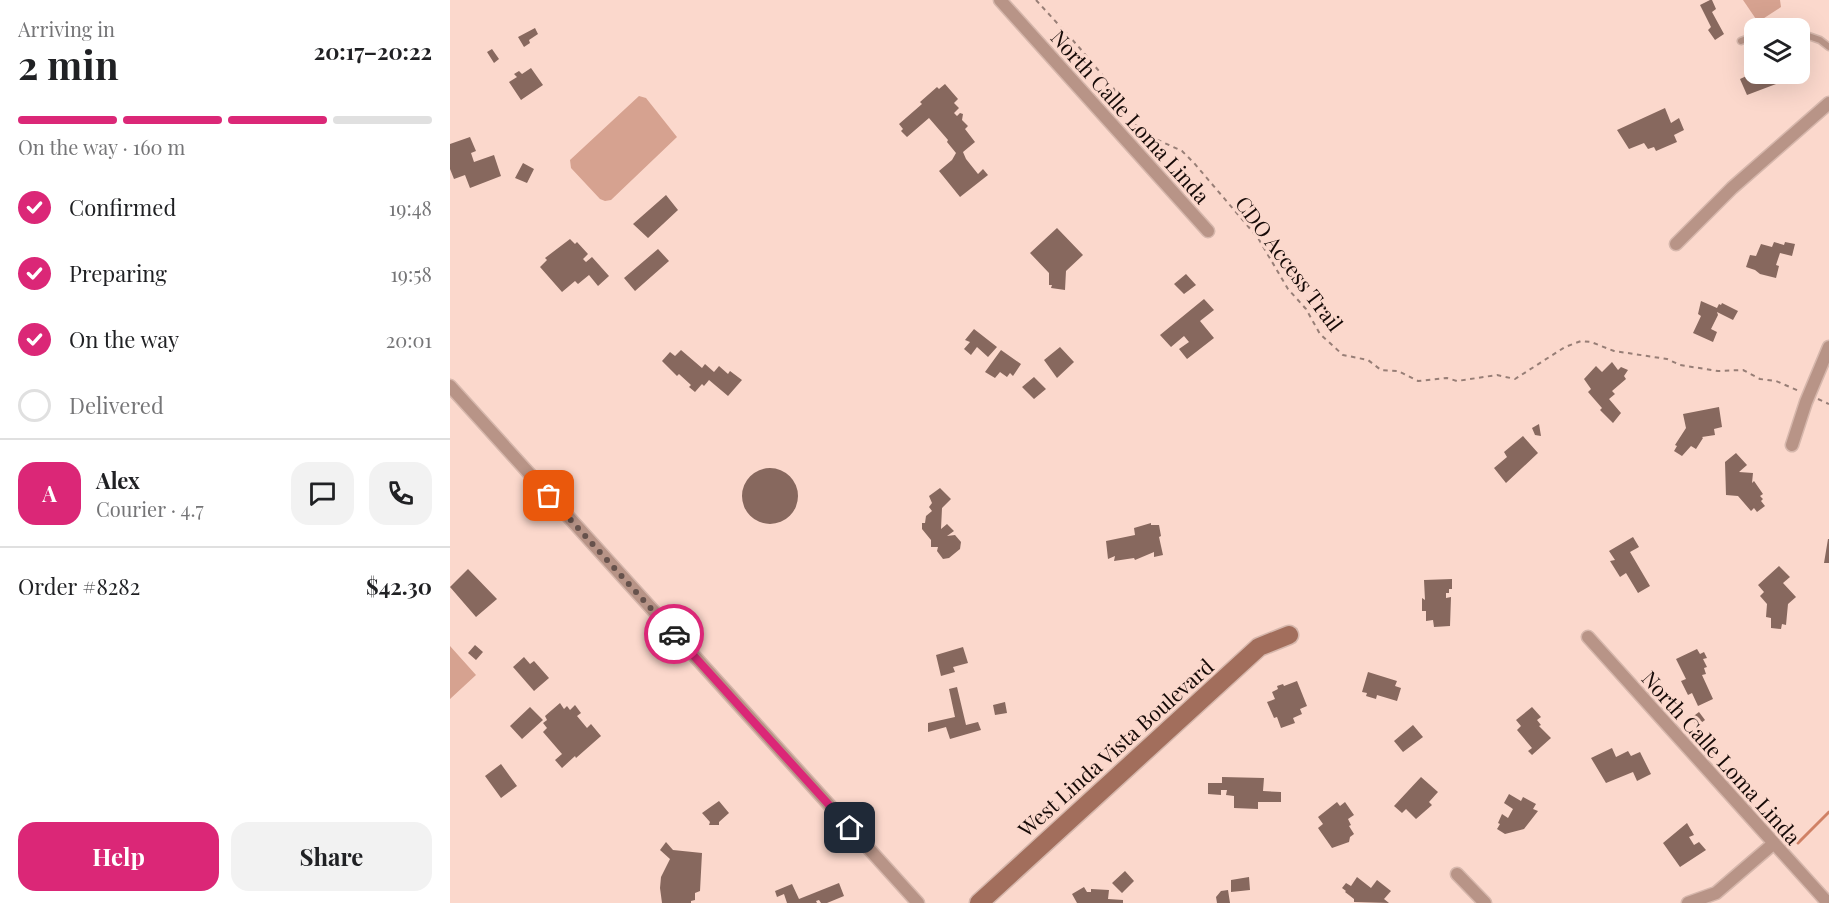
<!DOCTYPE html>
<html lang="en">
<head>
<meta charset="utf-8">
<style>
  body { margin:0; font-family:"Playfair Display",serif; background:#f2f2f2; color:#202124; height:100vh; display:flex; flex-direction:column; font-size:22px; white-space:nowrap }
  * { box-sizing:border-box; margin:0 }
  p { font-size:20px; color:#757577 }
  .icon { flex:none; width:33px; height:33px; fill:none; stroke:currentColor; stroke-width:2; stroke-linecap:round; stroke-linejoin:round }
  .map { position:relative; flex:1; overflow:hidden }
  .panel { display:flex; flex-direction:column; background:#fff; width:450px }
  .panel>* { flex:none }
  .fabs { position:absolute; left:1294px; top:18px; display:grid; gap:12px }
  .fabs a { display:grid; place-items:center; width:66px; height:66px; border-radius:12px; background:#fff; box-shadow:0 6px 24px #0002; font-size:30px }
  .pin { position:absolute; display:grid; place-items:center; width:51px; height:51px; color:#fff; margin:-26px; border-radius:12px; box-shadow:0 3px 9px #0006 }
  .courier { position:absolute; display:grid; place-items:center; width:60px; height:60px; margin:-30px; border:4px solid #db2777; border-radius:50%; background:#fff; color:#222; box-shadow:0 2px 8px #0007 }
  .overview em { font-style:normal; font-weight:700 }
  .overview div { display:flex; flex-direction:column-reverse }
  .overview { display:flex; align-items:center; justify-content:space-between; height:102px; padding:0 18px }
  h1 { font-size:39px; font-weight:700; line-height:45px }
  .bar { display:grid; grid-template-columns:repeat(4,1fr); gap:9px 6px; align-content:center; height:72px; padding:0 18px }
  .bar i { height:8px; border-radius:4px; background:#e0e0e0 }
  .bar .on { background:#db2777 }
  .bar p { grid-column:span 4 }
  .line { display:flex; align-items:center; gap:15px; padding:0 18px; border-top:2px solid #e0e0e0 }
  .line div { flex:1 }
  .round { display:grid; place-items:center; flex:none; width:63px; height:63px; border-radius:18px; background:#f2f2f2 }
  ol { padding:0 18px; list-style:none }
  li { display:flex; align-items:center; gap:18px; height:66px }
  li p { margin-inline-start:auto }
  li .icon { padding:6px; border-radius:50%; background:#db2777; color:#fff; stroke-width:4 }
  li:last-child { color:#757577 }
  li i { width:33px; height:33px; border:3px solid #e0e0e0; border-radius:50% }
  .button { display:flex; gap:12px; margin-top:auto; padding:12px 18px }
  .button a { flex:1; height:69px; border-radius:18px; background:#db2777; color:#fff; font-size:24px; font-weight:700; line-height:69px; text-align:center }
  .button a+a { background:#f2f2f2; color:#202124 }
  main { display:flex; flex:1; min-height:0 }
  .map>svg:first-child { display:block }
</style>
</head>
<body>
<main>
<section class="panel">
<div class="overview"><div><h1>2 min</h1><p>Arriving in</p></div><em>20:17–20:22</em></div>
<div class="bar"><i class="on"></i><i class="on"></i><i class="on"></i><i></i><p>On the way · 160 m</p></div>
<ol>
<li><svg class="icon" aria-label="check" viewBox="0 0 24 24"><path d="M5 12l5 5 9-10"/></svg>Confirmed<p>19:48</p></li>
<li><svg class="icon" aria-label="check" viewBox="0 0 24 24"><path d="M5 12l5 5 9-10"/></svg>Preparing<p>19:58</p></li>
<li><svg class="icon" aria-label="check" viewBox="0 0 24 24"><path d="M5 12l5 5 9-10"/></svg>On the way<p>20:01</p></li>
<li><i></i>Delivered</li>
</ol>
<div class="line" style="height:108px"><b class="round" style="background:#db2777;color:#fff">A</b><div><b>Alex</b><p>Courier · 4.7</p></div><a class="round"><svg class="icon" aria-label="chat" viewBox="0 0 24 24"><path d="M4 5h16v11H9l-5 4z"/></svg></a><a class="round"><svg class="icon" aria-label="phone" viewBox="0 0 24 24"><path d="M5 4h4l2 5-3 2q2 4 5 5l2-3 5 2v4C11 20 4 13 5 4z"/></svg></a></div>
<div class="line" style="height:78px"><div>Order #8282</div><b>$42.30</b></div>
<div class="button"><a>Help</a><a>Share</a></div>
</section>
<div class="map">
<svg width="1379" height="903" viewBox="0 0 1379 903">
  <rect width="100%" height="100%" fill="#fbd8cc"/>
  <!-- green -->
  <path fill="#d6a290" d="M1293,0h37l1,7 -23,15z
    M189,96l7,2 31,39 -66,63 -6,1 -5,-2 -29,-31 -1,-8z
    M0,646l26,29 -26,24z"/>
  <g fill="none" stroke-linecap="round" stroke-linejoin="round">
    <!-- stream -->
    <path stroke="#d08165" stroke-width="3" d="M1348,843l31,-31"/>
  </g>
  <!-- building -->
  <path fill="#87685e" d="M1260,0h2l4,9 -4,3 12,22 -9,6 -7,-10 3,-3 -11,-22z
    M85,28l3,6 -9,6 1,3 -6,4 -6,-10z
    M42,49l7,10 -5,4 -7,-11z
    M1305,64v10h32l2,5 -42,16 -7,-16 13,-6 -2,-8z
    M81,68l12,17 -22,15 -12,-18 8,-5 -3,-3 5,-3 3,3z
    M495,84l13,15 -4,4 5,5 -5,5 3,3 3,-3 3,1 -1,6 6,6 -3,3 10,13 -12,10 3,7 12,15 5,-5 5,6 -28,22 -21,-26 13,-11 4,-7 -9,-11 1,-2 -19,-22 -22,19 -6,-6 2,-2 -4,-5 23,-20 -2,-2 17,-15 2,2z
    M1215,108l6,15 8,-5 5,12 -10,5 3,7 -21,9 -2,-4 -6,2 -4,-6 -15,6 -12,-19z
    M20,137l6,14 -5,2 3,9 20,-7 7,21 -31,12 -5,-13 -11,4 -4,-10v-25z
    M73,163l11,6 -7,14 -12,-5z
    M216,195l12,15 -30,28 -15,-14z
    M607,228l26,27 -17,16 -1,19 -14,-2 1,-3h-3v-12l-19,-20z
    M120,239l5,5 2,-2 11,12 -5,5 3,3 6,-5 17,19 -11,10 -9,-11 -11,9 -3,-3 -13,11 -22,-25 7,-7 -2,-2z
    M1324,242l10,3 1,-3 10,2 -3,12 -12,-3 -4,12 3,1 -3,12 -16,-4 -5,-4 -9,-3 4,-12 6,1 5,-12 11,3z
    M208,249l11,12 -34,30 -11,-13z
    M736,274l10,11 -12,9 -10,-10z
    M754,299l10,11 -14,11 14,17 -27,21 -8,-10 10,-7 -5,-6 -13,11 -11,-12z
    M1251,301l16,7 2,-4 2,1 1,-2 16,8 -5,9 -16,-8 1,3 -7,14 6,3 -4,10 -20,-9 8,-17 -3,-2z
    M524,329l23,18 -9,10 -11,-10 -6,8 -7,-6 6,-7 -5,-2z
    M610,347l14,15 -17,16 -13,-18z
    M231,350l21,18 3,-4 9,8 5,-6 9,8 2,-3 12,9 -14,16 -19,-16 -5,6 -2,-2 -7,8 -6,-5 2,-2 -12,-11 -2,2 -15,-15 8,-9 5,4z
    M551,350l20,14 -8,12 -3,-3 -3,4 -7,-5 -5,6 -10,-6z
    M1162,362l6,8 3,-3 7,3 -4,6 2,3 -14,12 3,3 -6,5 12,14 -8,10 -13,-13 2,-2 -14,-16 3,-3 -7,-10 12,-13 6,6z
    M584,377l12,12 -12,10 -12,-12z
    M1269,407l3,20 -8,2 1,6 -13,2 1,1 -7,11 -5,-3 -9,10 -8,-5 3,-5 -2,-1 11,-17 -3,-14z
    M1089,424l2,12 -6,-1 -3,-7z
    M1073,436l15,17 -32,30 -12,-15 13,-11 -3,-5z
    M1286,453l11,12 -8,7 14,1 -1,10 2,-2 9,13 -3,2 3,3 -2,2 4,5 -8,6 -3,-4 -3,3 -13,-15 -12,-1 -1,-33z
    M292 496a28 28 0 1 1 56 0a28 28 0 1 1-56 0Z
    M490,488l11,11 -9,9 -1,21 6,-5 7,7 -7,5 8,-1 6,7 -1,7 -11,9 -6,1 -6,-8 1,-4h-7v-7l-9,-11v-6h3l1,-7 6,-5 -3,-4 3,-4 -3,-7z
    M701,523v2h8l2,11 -2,1 4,18 -9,2v-5l-19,8 -1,-2 -20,3 1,-5 -7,3 -2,-18 29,-6 -1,-7z
    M1183,537l6,10 -9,5 20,34 -12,7 -12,-20 -6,4 -10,-16 5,-1 -6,-9z
    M1378,539h1v24h-5z
    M1329,566l11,11 -7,6 13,14 -8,7 -2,21 -4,-1 -1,5 -10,-1v-10l-5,-1 1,-13 -7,-8 4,-4 -6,-7z
    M18,569l29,30 -21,18 -26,-30z
    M1002,579v10h-3v4h-3v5l5,-1 -1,29 -16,1 -1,-7 -7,1v-10h-4v-13l3,2 -1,-20z
    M25,645l8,7 -7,8 -8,-7z
    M513,647l5,16 -15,4 2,5 -14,4 -5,-21z
    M1247,649l3,5 4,-2 3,6 -4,1 4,8 -3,1 2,6 -4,1 11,24 -15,7 -6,-13 -4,2 -7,-14 5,-2 -10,-20z
    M74,657l6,7 4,-3 15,17 -15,13 -21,-24z
    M918,672l29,9 -2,5 6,2 -4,13 -20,-6 -1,4 -10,-3 1,-3 -5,-1z
    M847,681l10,25 -7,3 2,5 -9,4 2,5 -14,5 -4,-11 -3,1 -7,-16 8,-3 -3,-7 6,-3 -1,-3 6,-2 1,2z
    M507,687l9,38 12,-3 3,8 -31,9 -4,-12 -18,5v-9l27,-6 -6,-28z
    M555,702l2,11 -12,2 -2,-10z
    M110,703l4,6 3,-3 3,4 5,-5 6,8 -4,3 10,12 4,-4 10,12 -25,22 -1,-2 -13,12 -7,-8 7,-6 -19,-22 4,-4 -4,-5 4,-3 -2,-4z
    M80,707l13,13 -21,19 -12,-13z
    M1082,707l9,10 -4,3 4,5 -2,1 12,12 -19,17 -4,-4 4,-3 -15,-18 4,-4 -5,-6z
    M1249,712l6,8 -8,6 -6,-8z
    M963,725l10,12 -20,15 -9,-11z
    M1162,748l4,9 12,-6 3,5 9,-4 11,22 -14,7 -4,-9 -27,11 -15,-25z
    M51,764l16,22 -16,12 -16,-22z
    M772,777l42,1 -1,13 18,1v10h-23v7l-24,-1v-12l-8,-1 1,-5h-6v5l-13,-1v-11h14z
    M971,777l17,15 -9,10 3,3 -16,14 -10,-10 -4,4 -8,-7z
    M1059,794l12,7 2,-4 13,7 -3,5 5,2 -14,18 -19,5 -8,-5 3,-5 -2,-1 4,-9 6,4 5,-9 -9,-6z
    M269,801l10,12 -10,9v3h-10l1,-3 -8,-9z
    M887,802l3,4 5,-4 9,13 -6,4 3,6 -2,1 5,8 -4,3 -1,5 -17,6 -14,-20 5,-4 -5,-7z
    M1237,823l7,12 -5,2 5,8 5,-3 7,8 -26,17 -17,-24z
    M216,842l7,8 29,3 -2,38 -5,2v7l-4,1v2h-29l-2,-15 1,-11 9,-18 -10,-9z
    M675,871l9,10 -12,12 -10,-10z
    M799,877l1,13 -19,2v-12z
    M907,877l14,11 6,-8 14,11 -7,8 5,4 -35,-1v-3l-9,-7 1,-1 -4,-3 4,-5 5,3z
    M389,883l5,13 -17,7h-6l-2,-3 -3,1 1,2h-30l-3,-9 -7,3 -2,-6 17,-7 7,15z
    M634,887l3,5h4v-3l18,1 -1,9 15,1v3h-46l-5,-9z
    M778,890l2,13h-13l-1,-6 5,-6z"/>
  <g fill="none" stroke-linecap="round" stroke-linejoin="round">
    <defs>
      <path id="lane" d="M1350,33l20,7 9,7
        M1291,41l14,-5"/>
      <path id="street" d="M550,0l208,231
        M1226,244l56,-56 97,-85
        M0,386l468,517
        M1342,445l14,-43 23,-55
        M1138,637l240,266
        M1007,874l28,29
        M1238,903l28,-10 57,-49"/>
      <path id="secondary" d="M529,903l280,-256 30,-12"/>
    </defs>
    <!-- lane casing -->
    <use href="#lane" stroke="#d6b7ac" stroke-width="9"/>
    <!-- street casing -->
    <use href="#street" stroke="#d6b7ac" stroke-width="15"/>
    <!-- secondary casing -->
    <use href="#secondary" stroke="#d6b7ac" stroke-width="21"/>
    <!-- path -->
    <path stroke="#977e76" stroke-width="2" stroke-dasharray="4.5 4.5" stroke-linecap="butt" d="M586,0l42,46 36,43 7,23 6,9 10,5 8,8 37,17 12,12 64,75 30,51 18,20 14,25 23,21 25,5 13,10 17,1 20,10 29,-3 10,3 40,-6 18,4 50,-32 16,-6 10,1 23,9 53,8 13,6 38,6 25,-1 17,9 16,2 23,10
      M1368,399l11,5"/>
    <!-- lane -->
    <use href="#lane" stroke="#b89487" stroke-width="6"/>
    <!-- street -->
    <use href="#street" stroke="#b89487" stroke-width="12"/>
    <!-- secondary -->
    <use href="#secondary" stroke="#a26e5c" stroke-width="18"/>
  </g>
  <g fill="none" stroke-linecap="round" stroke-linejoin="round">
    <!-- done -->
    <path stroke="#66524c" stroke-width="6" stroke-dasharray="0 10.8" d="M99,496l125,138"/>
    <!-- route -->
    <path stroke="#db2777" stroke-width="8" d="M224,634l176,194"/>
  </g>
  <g text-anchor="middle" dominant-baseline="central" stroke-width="6" stroke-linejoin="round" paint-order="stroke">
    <!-- street labels -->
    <g font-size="21" fill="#160a07" stroke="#fbd8cc">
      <text transform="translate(681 116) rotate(48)">North Calle Loma Linda</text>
      <text transform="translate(840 263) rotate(53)">CDO Access Trail</text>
      <text transform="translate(665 747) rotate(-42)">West Linda Vista Boulevard</text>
      <text transform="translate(1272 757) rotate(48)">North Calle Loma Linda</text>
    </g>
  </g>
</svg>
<div class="fabs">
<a><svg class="icon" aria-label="layers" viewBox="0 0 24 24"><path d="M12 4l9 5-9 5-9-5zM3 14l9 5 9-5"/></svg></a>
</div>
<div class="pin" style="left:99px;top:496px;background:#ea580c"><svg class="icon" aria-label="bag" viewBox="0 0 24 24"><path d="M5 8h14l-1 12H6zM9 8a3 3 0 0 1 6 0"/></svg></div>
<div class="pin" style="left:400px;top:828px;background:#1f2937"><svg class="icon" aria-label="home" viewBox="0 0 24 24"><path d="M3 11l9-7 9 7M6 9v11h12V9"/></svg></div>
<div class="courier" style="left:224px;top:634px"><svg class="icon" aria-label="car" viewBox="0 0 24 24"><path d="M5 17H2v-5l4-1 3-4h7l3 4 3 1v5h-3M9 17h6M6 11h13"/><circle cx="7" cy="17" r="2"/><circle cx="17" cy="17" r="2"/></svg></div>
</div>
</main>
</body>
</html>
